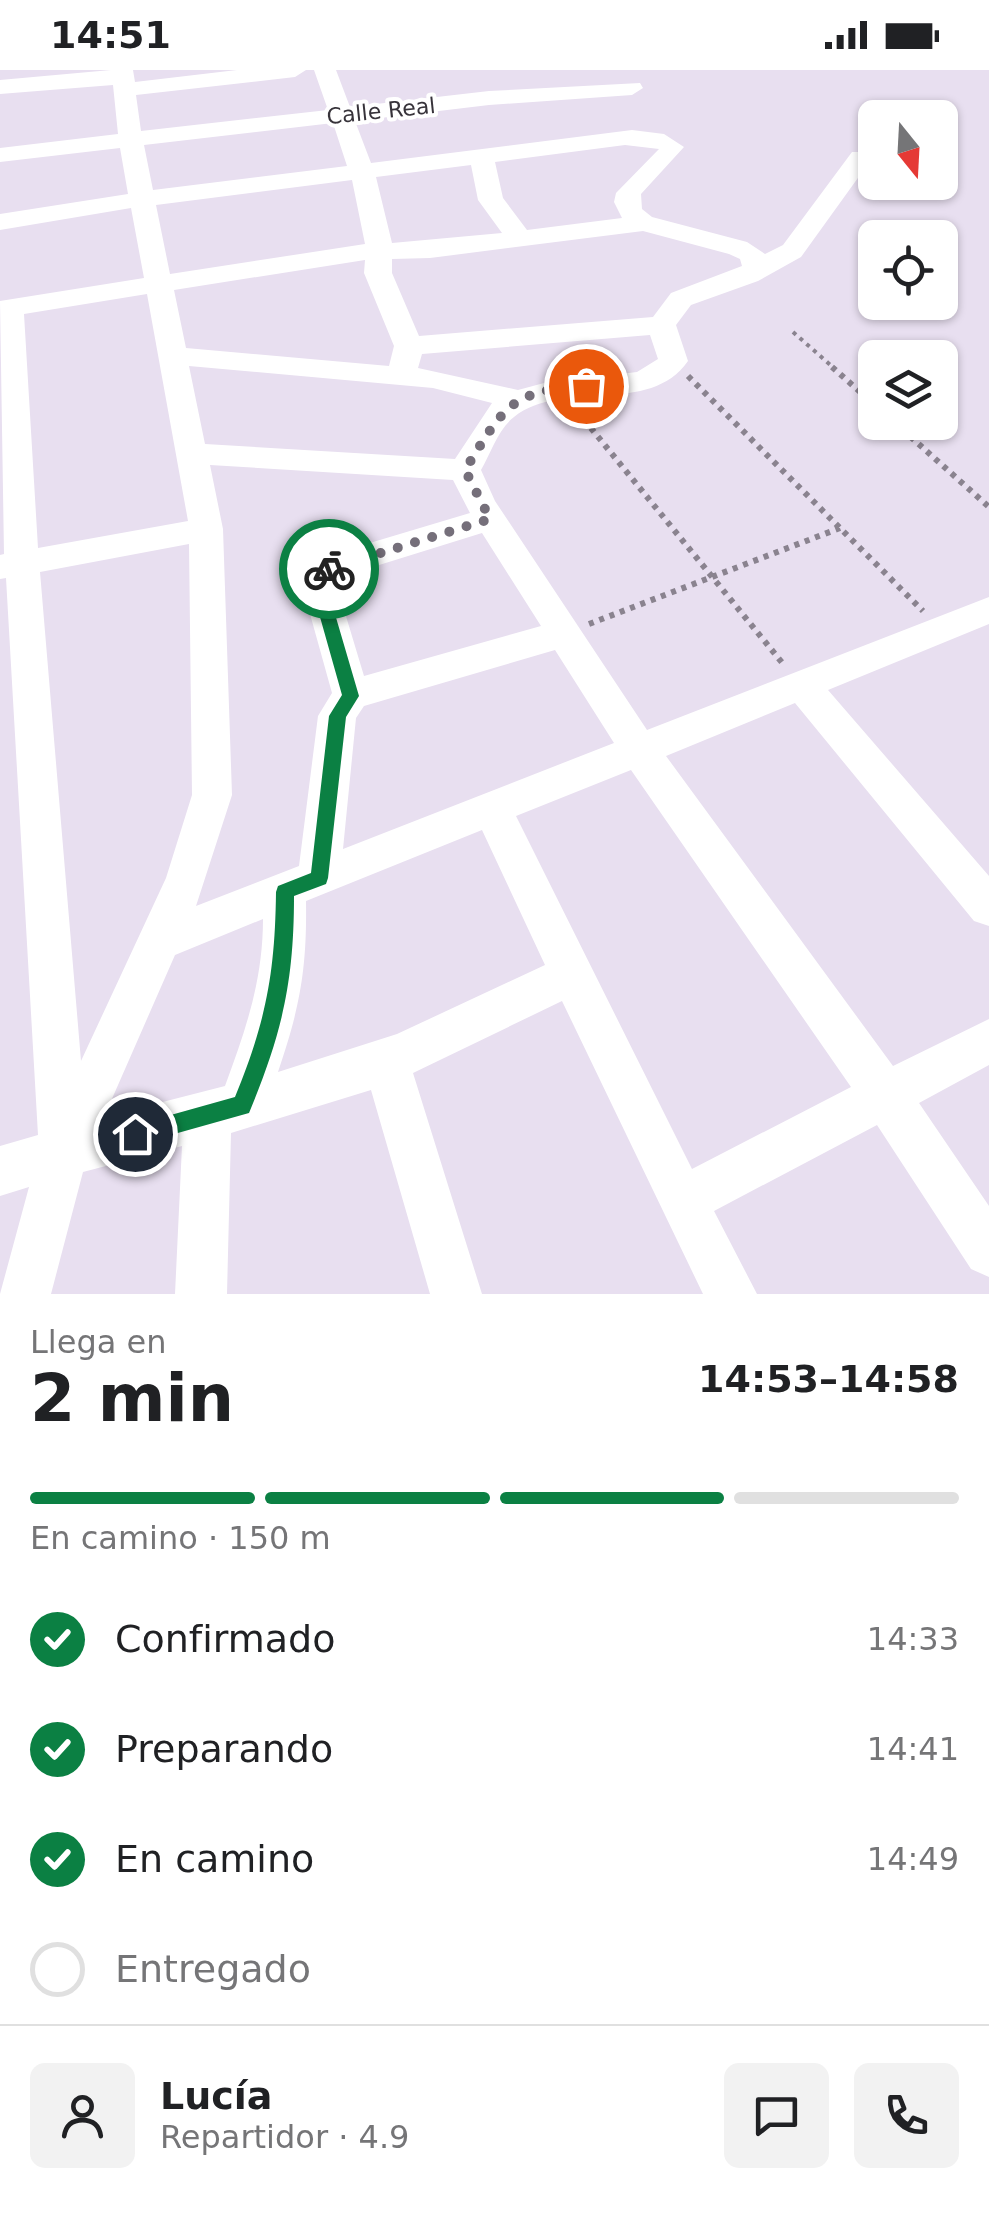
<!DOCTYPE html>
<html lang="es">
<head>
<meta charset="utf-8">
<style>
  body { margin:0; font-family:"DejaVu Sans",sans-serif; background:#f2f2f2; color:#202124; height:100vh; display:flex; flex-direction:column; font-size:38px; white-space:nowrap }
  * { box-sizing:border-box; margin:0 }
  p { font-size:32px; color:#757577 }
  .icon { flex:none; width:55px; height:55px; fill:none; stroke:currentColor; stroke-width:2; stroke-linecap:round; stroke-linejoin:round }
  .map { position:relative; height:1224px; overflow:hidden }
  .side { display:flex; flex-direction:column; background:#fff; flex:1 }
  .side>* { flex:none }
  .needle { width:65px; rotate:162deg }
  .tools { position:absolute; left:858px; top:30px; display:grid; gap:20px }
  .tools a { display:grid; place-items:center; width:100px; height:100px; border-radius:15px; background:#fff; box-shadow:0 2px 8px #0004; font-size:50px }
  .pin { position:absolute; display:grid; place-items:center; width:85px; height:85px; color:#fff; margin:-42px; border:5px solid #fff; border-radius:50%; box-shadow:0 2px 10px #0007 }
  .courier { position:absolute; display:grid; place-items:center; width:100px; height:100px; margin:-50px; border:8px solid #0b8043; border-radius:50%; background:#fff; color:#222; box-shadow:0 2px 12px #0007 }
  .summary em { font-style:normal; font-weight:700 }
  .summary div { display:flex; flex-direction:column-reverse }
  .summary { display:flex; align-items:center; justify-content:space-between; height:170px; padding:0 30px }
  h1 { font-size:65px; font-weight:700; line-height:75px }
  .bar { display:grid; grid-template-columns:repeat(4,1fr); gap:15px 10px; align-content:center; height:120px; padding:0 30px }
  .bar i { height:12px; border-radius:8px; background:#e0e0e0 }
  .bar .current { background:#0b8043 }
  .bar p { grid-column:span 4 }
  .line { display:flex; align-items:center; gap:25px; padding:0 30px; border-top:2px solid #e0e0e0 }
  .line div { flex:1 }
  .round { display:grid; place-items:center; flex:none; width:105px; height:105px; border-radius:15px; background:#f2f2f2 }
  ol { padding:0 30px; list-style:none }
  li { display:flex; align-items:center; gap:30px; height:110px }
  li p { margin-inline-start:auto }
  li .icon { padding:10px; border-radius:50%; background:#0b8043; color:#fff; stroke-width:4 }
  li:last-child { color:#757577 }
  li i { width:55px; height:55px; border:5px solid #e0e0e0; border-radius:50% }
  .status { display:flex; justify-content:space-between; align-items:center; height:70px; padding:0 50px; background:#fff; direction:ltr }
  .status svg { height:28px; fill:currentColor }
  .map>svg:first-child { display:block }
</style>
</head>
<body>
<div class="status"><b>14:51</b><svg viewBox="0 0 49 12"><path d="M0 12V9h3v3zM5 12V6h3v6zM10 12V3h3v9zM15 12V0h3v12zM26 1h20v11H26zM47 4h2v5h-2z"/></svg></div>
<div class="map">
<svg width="989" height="1224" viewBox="0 0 989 1224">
  <rect width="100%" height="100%" fill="#e8dff0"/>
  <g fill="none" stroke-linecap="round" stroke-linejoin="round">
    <!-- path-far1 -->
    <path stroke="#8a838f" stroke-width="4" stroke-dasharray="4 5" stroke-linecap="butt" d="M793,262l42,37"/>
    <!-- path -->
    <path stroke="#8a838f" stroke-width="6" stroke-dasharray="5 6" stroke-linecap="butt" d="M832,297l43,38
      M688,306l235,235
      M577,341l207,254
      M894,352l95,85
      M589,554l251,-96"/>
    <!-- minor -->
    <path fill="#fff" fill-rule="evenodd" d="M111,0h22l2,12 102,-12h69l-11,7 -159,18 5,36 187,-21 -14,-40h22l14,37 139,-16 151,-8 3,5 -11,7 -143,10 -134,16 16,42 261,-33 32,4 20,13 -43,47 1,15 10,8 95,25 18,12 18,-9 69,-93h18l3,5 -72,100 -43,24 -67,24 -15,20 12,36c-39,56 -125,17 -174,56 -16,12 -23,36 -33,53l14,31 152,229 342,-133v27l-161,66 161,186v50l-15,-5 -179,-218 -129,53 227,310 96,-47v46l-70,38 70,103v71l-18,-8 -94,-144 -163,86 43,83h-54l-141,-293 -149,72 69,221h-52l-59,-204 -140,43 -4,161h-52l7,-148 -99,26 -32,122h-51l29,-107 -29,9v-50l38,-11 -32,-557 -6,1v-24l4,-1 -4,-253 144,-23 -13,-70 -131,22v-16l128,-20 -8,-46 -120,14v-14l118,-14 -5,-49 -113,9v-14zM333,53l14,43 -194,24 -9,-45zM625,75l34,4 -43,44 -2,9 8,16 -95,12 -24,-32 -8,-36zM471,95l7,35 24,33 -110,10 -16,-66zM352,110l13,64 -195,30 -14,-69zM643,161l86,23 11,5 2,7 -71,27 -18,24 -234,19 -27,-63v-14l38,-1zM365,190l-1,13 30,73 -5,20 -203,-18 -12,-58zM147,224l41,227 -150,27 -14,-234zM650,265l8,24 -21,13 -93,11 -26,7 -100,-22 4,-14zM189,296l244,22 59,15 -37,56 -250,-15zM210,395l243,15 17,33 -147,44 -18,12 -5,9 32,115 -14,23 -19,150 -103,40 36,-111 -9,-266zM482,463l59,93 -177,50 -28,-93 11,-8zM189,474l3,251 -26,83 -85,183 -41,-489zM555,580l59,93 -271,106 13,-131 8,-12zM631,700l220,317 -159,82 -176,-353zM482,760l63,135 -148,69 -119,38c22,-65 29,-102 28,-171zM263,849c0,61 -17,110 -38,167l-121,31 71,-162z"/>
  </g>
  <!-- route -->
  <path fill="#0b8043" d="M329,493l8,6 -12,11 34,116 -13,21 -18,161 -2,6 -32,12c0,87 -12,137 -45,217l-114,32 -7,-3 -3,-8 3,-7 107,-30c31,-76 40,-123 41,-205l2,-6 33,-13 18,-157 13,-21 -33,-117z"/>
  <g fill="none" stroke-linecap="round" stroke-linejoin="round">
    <!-- done -->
    <path stroke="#756f7a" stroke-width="10" stroke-dasharray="0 18" d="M329,499l161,-50 -25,-49c38,-61 44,-80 121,-84"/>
  </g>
  <g text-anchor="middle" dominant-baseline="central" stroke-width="8" stroke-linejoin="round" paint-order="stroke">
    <!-- far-street labels -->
    <g font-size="22" fill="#37333a" stroke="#fff">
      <text transform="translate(381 41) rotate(-6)">Calle Real</text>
    </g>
  </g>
</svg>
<div class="tools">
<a><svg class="needle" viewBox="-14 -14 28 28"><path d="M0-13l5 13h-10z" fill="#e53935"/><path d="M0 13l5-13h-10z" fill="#757577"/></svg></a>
<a><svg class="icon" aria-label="locate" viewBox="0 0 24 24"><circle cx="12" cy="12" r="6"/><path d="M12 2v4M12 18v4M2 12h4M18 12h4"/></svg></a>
<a><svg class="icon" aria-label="layers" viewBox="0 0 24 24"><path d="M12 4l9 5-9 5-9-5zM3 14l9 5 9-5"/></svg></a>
</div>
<div class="pin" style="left:586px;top:316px;background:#ea580c"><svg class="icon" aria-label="bag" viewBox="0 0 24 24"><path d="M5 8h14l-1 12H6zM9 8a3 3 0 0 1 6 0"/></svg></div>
<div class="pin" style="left:135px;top:1064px;background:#1f2937"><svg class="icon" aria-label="home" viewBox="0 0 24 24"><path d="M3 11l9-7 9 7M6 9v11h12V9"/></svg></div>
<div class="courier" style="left:329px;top:499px"><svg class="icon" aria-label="bike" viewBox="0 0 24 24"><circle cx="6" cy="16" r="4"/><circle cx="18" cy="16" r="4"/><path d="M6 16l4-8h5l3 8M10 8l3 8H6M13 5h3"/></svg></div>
</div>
<section class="side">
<div class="summary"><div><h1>2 min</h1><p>Llega en</p></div><em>14:53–14:58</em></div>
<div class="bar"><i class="current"></i><i class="current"></i><i class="current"></i><i></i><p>En camino · 150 m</p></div>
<ol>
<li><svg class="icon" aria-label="check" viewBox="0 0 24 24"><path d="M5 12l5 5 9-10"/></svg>Confirmado<p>14:33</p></li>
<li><svg class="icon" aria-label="check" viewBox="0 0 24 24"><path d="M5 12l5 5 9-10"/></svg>Preparando<p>14:41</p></li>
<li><svg class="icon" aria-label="check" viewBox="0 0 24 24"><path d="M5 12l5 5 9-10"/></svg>En camino<p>14:49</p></li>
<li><i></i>Entregado</li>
</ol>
<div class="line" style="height:180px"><a class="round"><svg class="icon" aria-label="person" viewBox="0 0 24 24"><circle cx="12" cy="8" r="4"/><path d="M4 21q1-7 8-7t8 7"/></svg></a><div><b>Lucía</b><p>Repartidor · 4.9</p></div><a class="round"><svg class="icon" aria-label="chat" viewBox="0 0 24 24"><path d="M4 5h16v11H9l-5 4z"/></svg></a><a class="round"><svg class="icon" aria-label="phone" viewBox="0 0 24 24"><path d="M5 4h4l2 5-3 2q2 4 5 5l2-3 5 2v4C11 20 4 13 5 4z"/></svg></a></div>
</section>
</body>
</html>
